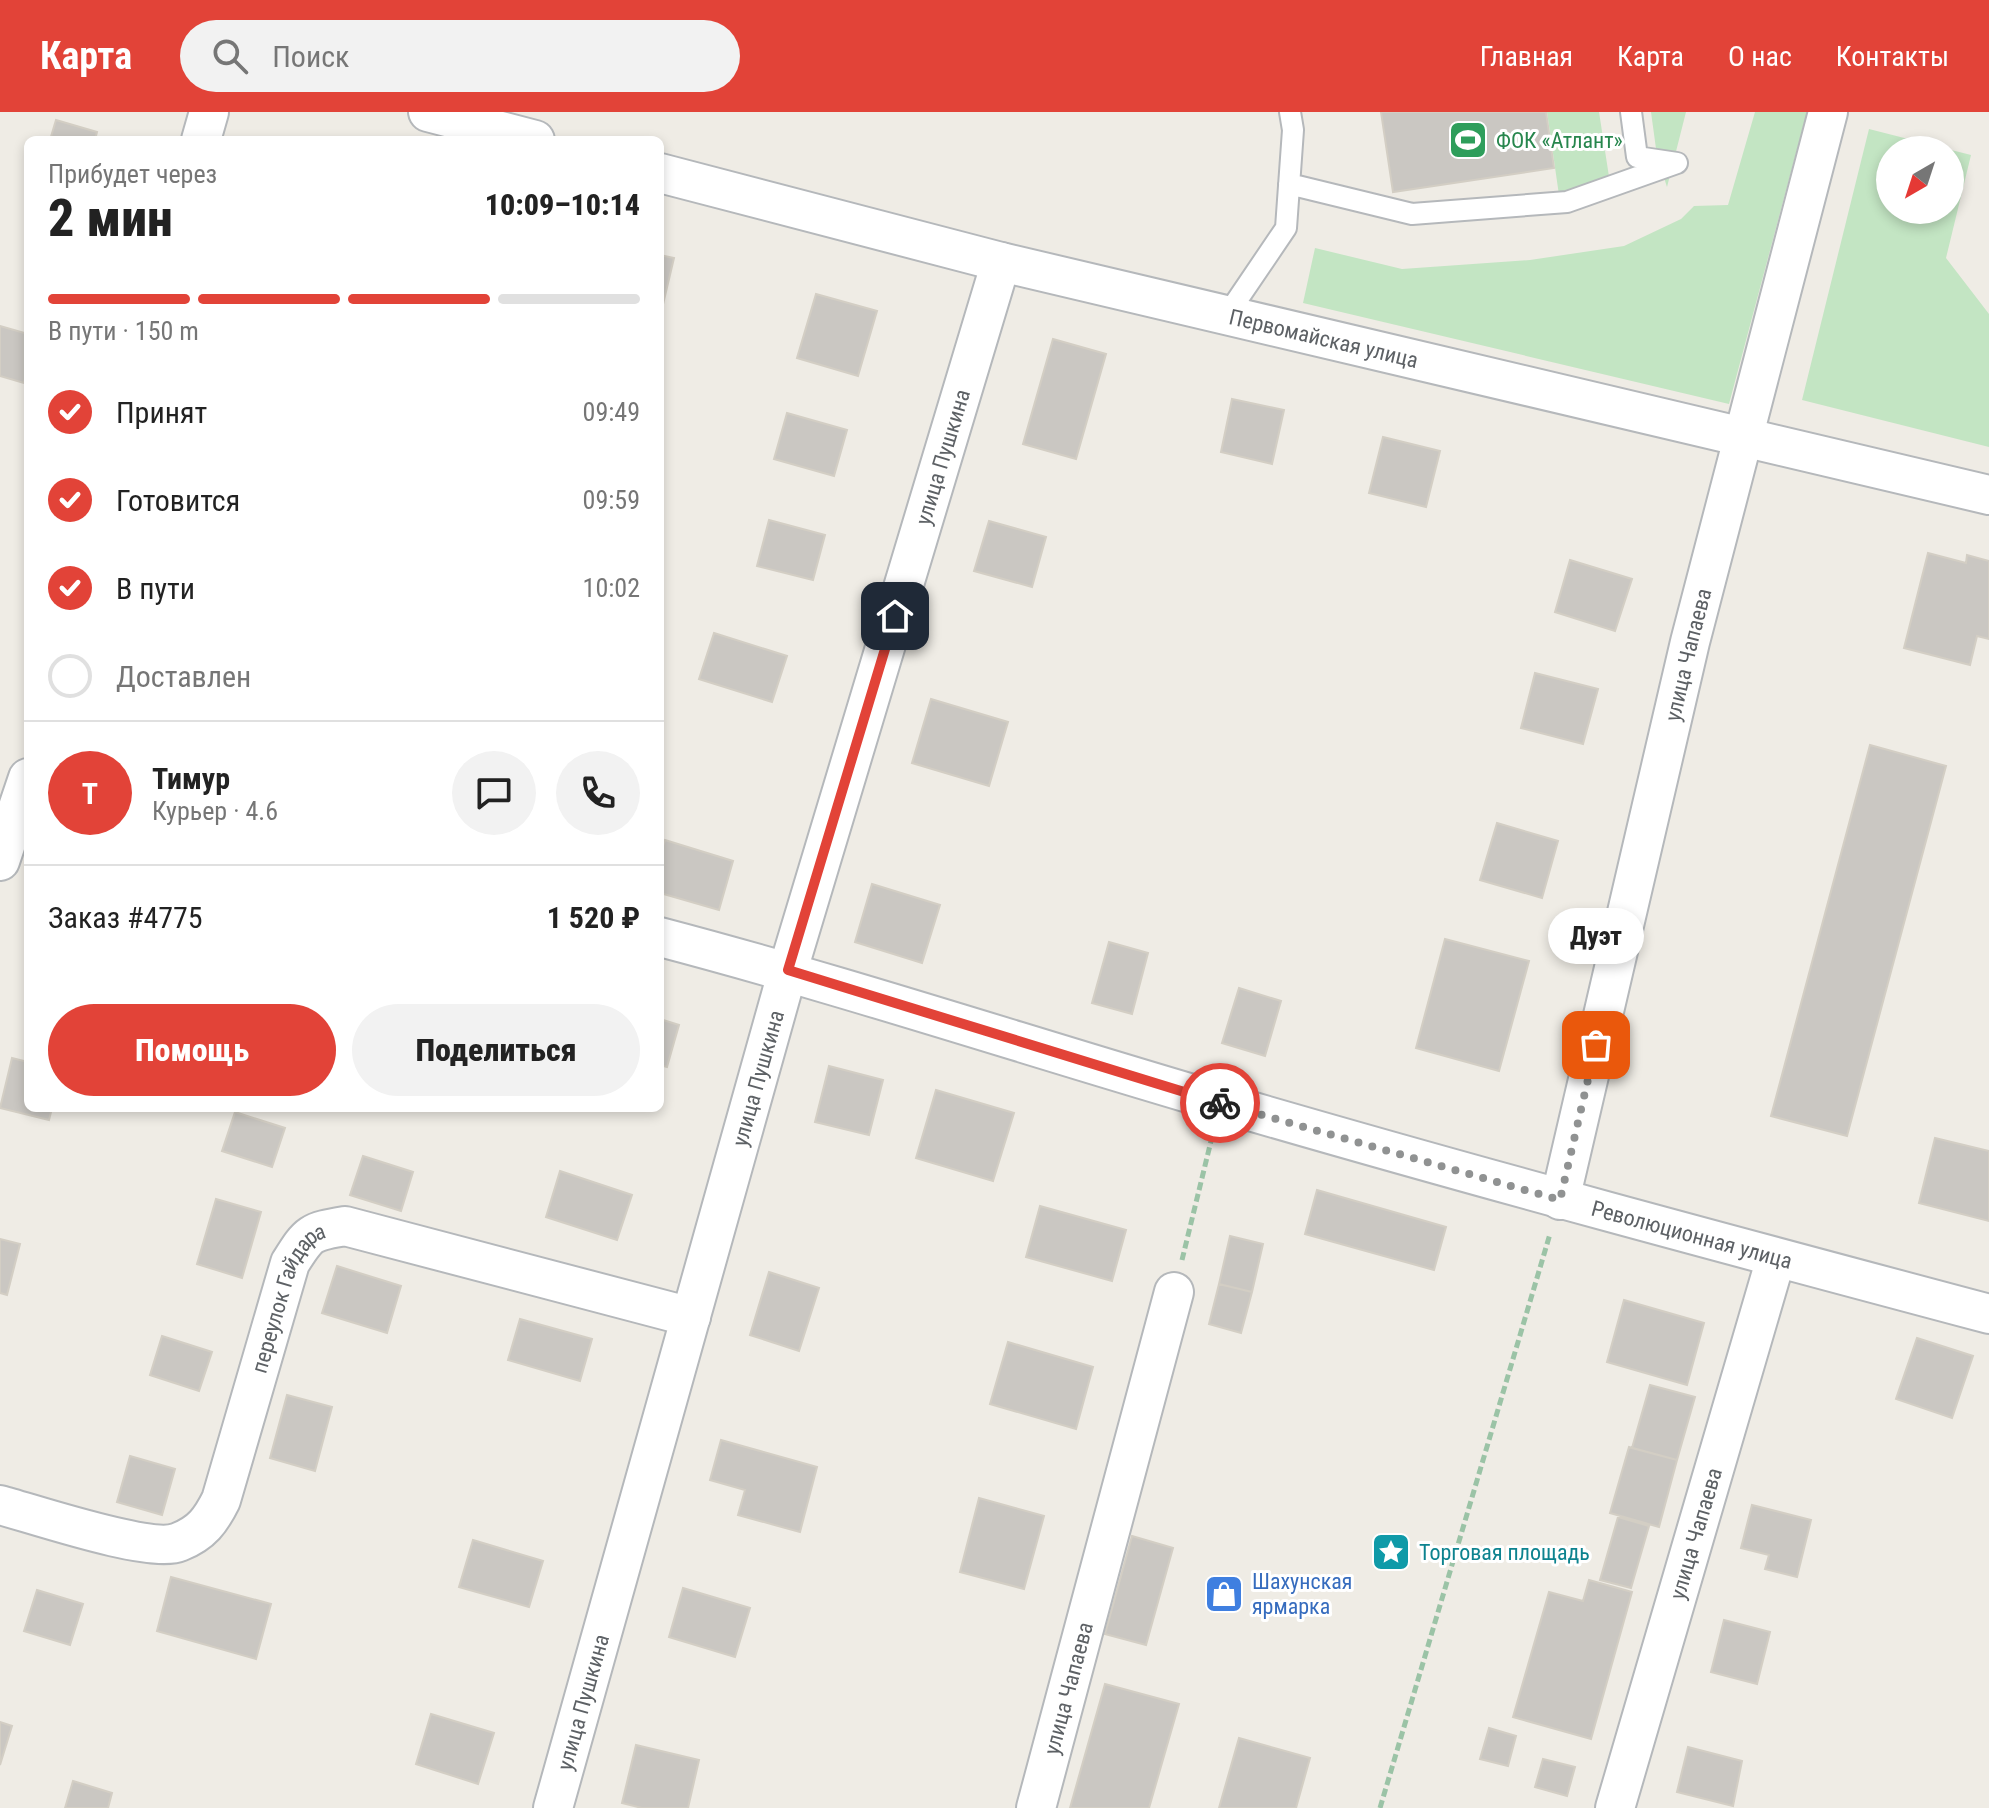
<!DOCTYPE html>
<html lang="ru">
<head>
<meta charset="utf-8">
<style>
  body { margin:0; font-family:"Roboto Condensed",sans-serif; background:#f2f2f2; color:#222; height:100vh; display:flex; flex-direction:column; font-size:30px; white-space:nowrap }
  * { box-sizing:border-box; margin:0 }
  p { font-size:26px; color:#767676 }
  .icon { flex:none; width:44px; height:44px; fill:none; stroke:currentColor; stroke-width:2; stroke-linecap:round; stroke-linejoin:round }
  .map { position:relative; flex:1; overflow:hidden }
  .sheet { position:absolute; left:24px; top:24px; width:640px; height:976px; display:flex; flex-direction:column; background:#fff; border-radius:12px; box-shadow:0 4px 12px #0003 }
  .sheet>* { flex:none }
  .needle { width:52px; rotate:219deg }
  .fabs { position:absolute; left:1876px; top:24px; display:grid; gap:16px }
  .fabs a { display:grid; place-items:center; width:88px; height:88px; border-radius:50%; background:#fff; box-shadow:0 4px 12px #0003; font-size:40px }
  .pin { position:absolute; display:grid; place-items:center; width:68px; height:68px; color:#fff; margin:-34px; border-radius:16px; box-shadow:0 4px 12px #0006 }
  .courier { position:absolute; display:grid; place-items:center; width:80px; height:80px; margin:-40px; border:6px solid #e24338; border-radius:50%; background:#fff; color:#222; box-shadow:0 2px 10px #0007 }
  .bubble { position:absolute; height:56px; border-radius:28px; background:#fff; box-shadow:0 4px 12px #0003; font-size:26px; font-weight:800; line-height:56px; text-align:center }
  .head em { font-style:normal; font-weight:800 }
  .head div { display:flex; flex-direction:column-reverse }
  .head { display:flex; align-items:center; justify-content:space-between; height:136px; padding:0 24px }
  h1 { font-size:52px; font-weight:800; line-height:60px }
  .bar { display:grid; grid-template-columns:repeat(4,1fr); gap:12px 8px; align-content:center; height:96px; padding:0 24px }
  .bar i { height:10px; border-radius:6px; background:#e0e0e0 }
  .bar .current { background:#e24338 }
  .bar p { grid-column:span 4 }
  .line { display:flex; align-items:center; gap:20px; padding:0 24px; border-top:2px solid #e0e0e0 }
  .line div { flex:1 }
  .round { display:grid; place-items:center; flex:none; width:84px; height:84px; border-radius:42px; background:#f2f2f2 }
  ol { padding:0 24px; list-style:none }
  li { display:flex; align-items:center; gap:24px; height:88px }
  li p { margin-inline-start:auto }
  li .icon { padding:8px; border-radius:50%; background:#e24338; color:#fff; stroke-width:4 }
  li:last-child { color:#767676 }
  li i { width:44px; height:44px; border:4px solid #e0e0e0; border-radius:50% }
  .cta { display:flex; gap:16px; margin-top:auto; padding:16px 24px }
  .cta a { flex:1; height:92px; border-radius:48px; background:#e24338; color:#fff; font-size:32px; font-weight:800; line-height:92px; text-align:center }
  .cta a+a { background:#f2f2f2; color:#222 }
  header { display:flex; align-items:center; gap:48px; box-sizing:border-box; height:112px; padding:0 40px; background:#e24338; color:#fff }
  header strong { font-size:38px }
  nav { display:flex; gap:44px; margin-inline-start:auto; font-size:28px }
  .search { width:560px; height:72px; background:#f2f2f2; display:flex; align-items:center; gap:20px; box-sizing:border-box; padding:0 28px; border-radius:44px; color:#767676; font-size:30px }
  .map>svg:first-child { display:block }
</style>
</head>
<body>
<header>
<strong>Карта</strong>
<div class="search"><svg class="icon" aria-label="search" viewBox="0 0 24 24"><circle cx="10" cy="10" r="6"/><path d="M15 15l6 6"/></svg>Поиск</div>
<nav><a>Главная</a><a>Карта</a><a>О нас</a><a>Контакты</a></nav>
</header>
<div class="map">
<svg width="1989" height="1696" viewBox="0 0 1989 1696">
  <rect width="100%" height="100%" fill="#efece5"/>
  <!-- green -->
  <path fill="#c3e5c3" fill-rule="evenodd" d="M1547,0h52l13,84 -52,6z
    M1651,0h35l-19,75 -10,-31z
    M1755,0h52l-78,292 -426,-101 12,-55 87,21 128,-9 94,-14 57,-27 13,-13 34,-1z
    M1869,17l102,26 -25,103 43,56v133l-187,-47zM1950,38v60h-60v-60z"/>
  <!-- building -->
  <path fill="#cac7c2" stroke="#d3cec4" stroke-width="2" d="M1381,0h165l8,56 -161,24z
    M56,8l41,12 -2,8h-45z
    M660,143l14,3 -14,59z
    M816,182l61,17 -19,65 -61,-18z
    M0,214l28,8v33l-4,16 -24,-7z
    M1053,227l53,15 -30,105 -53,-15z
    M1232,287l52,11 -12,54 -51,-12z
    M787,301l60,17 -13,46 -60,-17z
    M1383,325l57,14 -14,56 -57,-14z
    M769,408l56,15 -12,45 -56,-14z
    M989,409l57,16 -14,50 -58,-16z
    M1928,441l38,10 1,-8 22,6v78l-12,-3 -7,29 -66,-17z
    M1570,448l62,19 -17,52 -60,-19z
    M714,521l73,23 -15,46 -73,-23z
    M1535,561l63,16 -15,55 -62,-16z
    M931,587l77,23 -19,64 -77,-23z
    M1870,633l76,21 -99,370 -76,-20z
    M1497,711l61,18 -16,57 -62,-18z
    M665,728l68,21 -14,49 -59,-17v-37z
    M872,772l68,21 -18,58 -67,-21z
    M1445,827l84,22 -30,110 -83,-23z
    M1109,830l39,11 -16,61 -40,-11z
    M1239,876l42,13 -16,55 -43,-13z
    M660,907l19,6 -12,42 -7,-2z
    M12,946l16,4v46h24l-3,12 -49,-12z
    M829,954l54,14 -14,55 -54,-13z
    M936,978l78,23 -21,68 -77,-23z
    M235,1000l50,16 -13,39 -50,-16z
    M1935,1026l54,13v70l-70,-18z
    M363,1044l50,16 -12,39 -51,-16z
    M560,1059l72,24 -15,45 -71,-23z
    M1317,1078l129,37 -12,43 -129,-36z
    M216,1087l45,13 -19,66 -45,-14z
    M1040,1094l86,24 -14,51 -86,-24z
    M1230,1124l33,8 -11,48 -33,-8z
    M0,1127l20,5 -13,51 -7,-2z
    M337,1154l64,20 -14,47 -65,-20z
    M769,1160l50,16 -20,63 -49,-16z
    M1219,1172l33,8 -11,41 -32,-9z
    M1624,1188l80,23 -17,62 -80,-23z
    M520,1207l72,20 -12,42 -72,-21z
    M162,1224l50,16 -13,39 -49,-16z
    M1917,1226l56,18 -21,62 -56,-19z
    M1008,1230l85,25 -17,62 -86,-25z
    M1650,1273l45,12 -18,63 -45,-12z
    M287,1283l45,12 -17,64 -45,-13z
    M721,1328l96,27 -17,65 -62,-17 7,-25 -35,-10z
    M1629,1335l48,13 -18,67 -49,-14z
    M130,1344l45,13 -13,46 -45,-13z
    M979,1386l65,18 -20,73 -64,-17z
    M1752,1393l59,15 -14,57 -32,-8 4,-14 -28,-7z
    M1618,1405l31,9 -18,62 -31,-8z
    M1132,1424l41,12 -27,97 -41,-11z
    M473,1428l70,21 -14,46 -70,-20z
    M171,1465l100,27 -15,55 -99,-28z
    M1589,1468l43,12 -41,147 -78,-22 36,-125 34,9z
    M683,1476l67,20 -15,49 -66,-20z
    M37,1478l46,14 -13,41 -46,-14z
    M1724,1508l46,12 -13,52 -46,-12z
    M1105,1572l74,20 -30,104h-79z
    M431,1602l63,19 -16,51 -62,-20z
    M0,1610l12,4 -12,39z
    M1489,1616l27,8 -8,30 -28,-7z
    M1239,1626l71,20 -14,50h-77z
    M636,1633l63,15 -11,48h-46l-20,-5z
    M1688,1635l54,14 -9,45 -56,-14z
    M1543,1647l32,8 -8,29 -32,-9z
    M73,1669l39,12 -4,15h-43z"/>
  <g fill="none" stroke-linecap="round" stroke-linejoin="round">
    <defs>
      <path id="service" d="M1289,72l123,30 155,-12 110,-39 -40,-6 -6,-45
        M1227,203l59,-87 7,-98 -3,-18"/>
      <g id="minor">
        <path d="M428,0l107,28"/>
        <path d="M201,28l8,-28"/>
        <path id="s1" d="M660,61l341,89 988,233"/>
        <path d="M0,749l28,-83"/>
        <path id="s2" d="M660,825c190,50 377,112 566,167 253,74 508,142 763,210"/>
        <path id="s3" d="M1560,1088l130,-558 138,-530"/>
        <path id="s4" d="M0,1393c34,9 151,49 179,37 23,-9 32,-22 42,-42l69,-237c19,-30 19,-31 55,-37l346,91"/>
        <path id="s5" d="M553,1696l235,-838 213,-708"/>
        <path id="s6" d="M1036,1696l138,-516"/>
        <path id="s7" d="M1615,1696l161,-550"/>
      </g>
    </defs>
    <!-- service casing -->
    <use href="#service" stroke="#b5b8bb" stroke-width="24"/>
    <!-- minor casing -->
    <use href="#minor" stroke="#b5b8bb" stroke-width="42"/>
    <!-- path -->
    <path stroke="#9bc3a6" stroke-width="5" stroke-dasharray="8 4" stroke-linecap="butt" d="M1182,1148l30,-123
      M1380,1696l170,-574"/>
    <!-- service -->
    <use href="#service" stroke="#fff" stroke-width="20"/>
    <!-- minor -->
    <use href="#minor" stroke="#fff" stroke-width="38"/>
  </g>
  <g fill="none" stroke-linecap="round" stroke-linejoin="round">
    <!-- done -->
    <path stroke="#909292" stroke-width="8" stroke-dasharray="0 14.4" d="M1220,991l340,97 36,-155"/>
    <!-- route -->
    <path stroke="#e24338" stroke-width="10" d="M895,504l-107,354 432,133"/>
  </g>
  <!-- icons -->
  <defs>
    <symbol id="stadium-square" viewBox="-11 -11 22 22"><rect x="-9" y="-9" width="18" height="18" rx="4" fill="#2e9e5b" stroke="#fff"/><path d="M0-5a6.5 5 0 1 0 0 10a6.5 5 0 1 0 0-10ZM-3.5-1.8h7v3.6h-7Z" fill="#fff"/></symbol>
    <symbol id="sight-square" viewBox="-11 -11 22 22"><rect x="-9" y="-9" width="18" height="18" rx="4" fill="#0f9aa8" stroke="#fff"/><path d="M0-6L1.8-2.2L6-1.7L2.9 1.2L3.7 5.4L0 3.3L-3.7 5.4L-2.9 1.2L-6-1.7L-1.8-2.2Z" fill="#fff"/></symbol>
    <symbol id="shop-square" viewBox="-11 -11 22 22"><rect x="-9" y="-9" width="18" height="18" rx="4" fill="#3f7fe0" stroke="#fff"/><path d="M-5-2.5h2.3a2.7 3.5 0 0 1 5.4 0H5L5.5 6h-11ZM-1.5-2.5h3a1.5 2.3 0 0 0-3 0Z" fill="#fff"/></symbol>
  </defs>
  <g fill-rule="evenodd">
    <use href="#stadium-square" x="1446" y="6" width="44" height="44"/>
    <use href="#sight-square" x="1369" y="1418" width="44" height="44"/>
    <use href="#shop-square" x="1202" y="1460" width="44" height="44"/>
  </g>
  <g text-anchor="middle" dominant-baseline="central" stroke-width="6" stroke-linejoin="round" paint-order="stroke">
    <!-- leisure labels -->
    <g font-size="22" fill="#27864d" stroke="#fff" text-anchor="start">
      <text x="1496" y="28">ФОК «Атлант»</text>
    </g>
    <!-- street labels -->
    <g font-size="22" fill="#5d6165" stroke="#fff">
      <text stroke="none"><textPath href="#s1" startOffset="684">Первомайская улица</textPath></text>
      <text stroke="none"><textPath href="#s5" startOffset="1406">улица Пушкина</textPath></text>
      <text stroke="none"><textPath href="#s3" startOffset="560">улица Чапаева</textPath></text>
      <text stroke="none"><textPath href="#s5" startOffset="758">улица Пушкина</textPath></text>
      <text stroke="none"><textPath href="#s2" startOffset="1074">Революционная улица</textPath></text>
      <text stroke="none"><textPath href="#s4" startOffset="460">переулок Гайдара</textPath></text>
      <text stroke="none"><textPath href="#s7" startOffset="286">улица Чапаева</textPath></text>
      <text stroke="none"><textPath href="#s6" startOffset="124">улица Чапаева</textPath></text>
      <text stroke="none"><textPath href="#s5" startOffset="110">улица Пушкина</textPath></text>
    </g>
    <!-- culture labels -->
    <g font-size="22" fill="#0d838f" stroke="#fff" text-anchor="start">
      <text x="1419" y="1440">Торговая площадь</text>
    </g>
    <!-- shop labels -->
    <g font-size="22" fill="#366cbe" stroke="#fff" text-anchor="start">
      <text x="1252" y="1469">Шахунская<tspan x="1252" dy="25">ярмарка</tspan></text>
    </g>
  </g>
</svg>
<div class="fabs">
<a><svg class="needle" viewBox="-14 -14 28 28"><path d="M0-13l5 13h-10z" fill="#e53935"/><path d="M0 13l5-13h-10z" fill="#767676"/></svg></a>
</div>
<div class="pin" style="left:1596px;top:933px;background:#ea580c"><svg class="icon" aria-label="bag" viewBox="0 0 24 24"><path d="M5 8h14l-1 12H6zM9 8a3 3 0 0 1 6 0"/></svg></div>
<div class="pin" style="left:895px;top:504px;background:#1f2937"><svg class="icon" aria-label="home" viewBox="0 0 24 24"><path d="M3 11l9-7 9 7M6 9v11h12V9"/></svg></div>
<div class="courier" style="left:1220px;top:991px"><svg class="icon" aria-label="bike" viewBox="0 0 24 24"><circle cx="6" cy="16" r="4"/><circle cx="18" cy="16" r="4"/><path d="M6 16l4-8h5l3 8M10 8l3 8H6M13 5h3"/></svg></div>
<div class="bubble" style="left:1548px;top:796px;width:96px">Дуэт</div>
<section class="sheet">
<div class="head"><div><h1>2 мин</h1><p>Прибудет через</p></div><em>10:09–10:14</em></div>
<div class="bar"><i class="current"></i><i class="current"></i><i class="current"></i><i></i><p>В пути · 150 m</p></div>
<ol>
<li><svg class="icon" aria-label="check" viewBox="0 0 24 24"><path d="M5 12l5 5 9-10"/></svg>Принят<p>09:49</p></li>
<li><svg class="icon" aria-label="check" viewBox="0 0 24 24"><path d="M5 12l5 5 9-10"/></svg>Готовится<p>09:59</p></li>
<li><svg class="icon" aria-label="check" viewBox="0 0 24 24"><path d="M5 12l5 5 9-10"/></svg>В пути<p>10:02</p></li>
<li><i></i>Доставлен</li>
</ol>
<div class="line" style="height:144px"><b class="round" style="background:#e24338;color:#fff">Т</b><div><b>Тимур</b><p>Курьер · 4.6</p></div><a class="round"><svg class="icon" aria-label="chat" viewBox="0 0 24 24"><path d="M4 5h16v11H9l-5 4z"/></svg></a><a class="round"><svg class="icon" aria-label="phone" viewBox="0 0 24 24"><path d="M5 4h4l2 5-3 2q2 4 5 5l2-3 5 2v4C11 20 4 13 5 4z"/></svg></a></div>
<div class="line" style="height:104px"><div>Заказ #4775</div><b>1 520 ₽</b></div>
<div class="cta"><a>Помощь</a><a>Поделиться</a></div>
</section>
</div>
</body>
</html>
